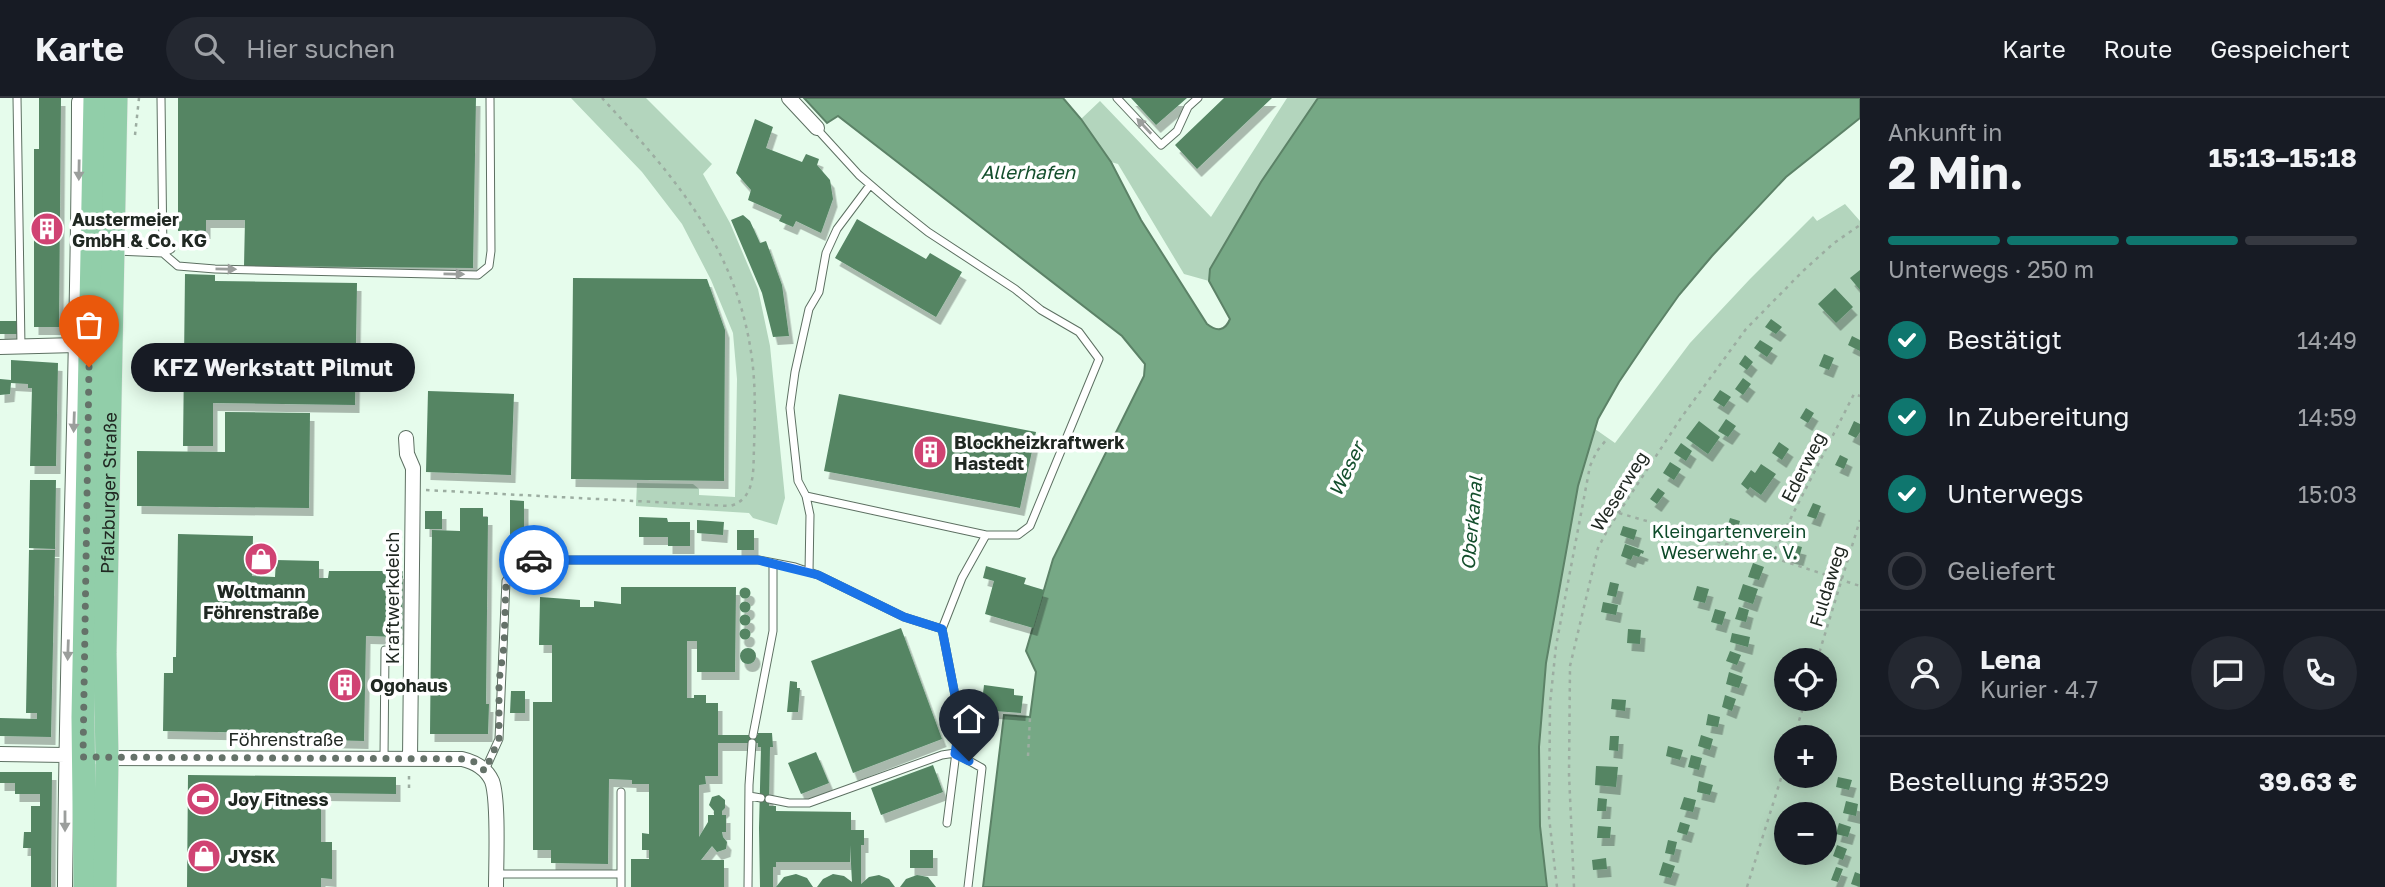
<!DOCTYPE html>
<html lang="de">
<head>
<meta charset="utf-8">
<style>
  body { margin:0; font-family:"Golos Text",sans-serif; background:#242831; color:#f1f3f6; height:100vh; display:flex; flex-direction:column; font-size:26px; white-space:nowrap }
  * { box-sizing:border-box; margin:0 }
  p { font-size:23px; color:#9ea1a6 }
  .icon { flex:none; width:38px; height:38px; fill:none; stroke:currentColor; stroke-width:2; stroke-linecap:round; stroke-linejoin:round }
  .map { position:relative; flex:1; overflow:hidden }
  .panel { display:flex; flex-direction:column; background:#171b24; width:525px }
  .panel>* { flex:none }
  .controls { position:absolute; left:1774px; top:550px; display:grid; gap:14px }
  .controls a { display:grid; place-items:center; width:63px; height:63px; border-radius:50%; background:#171b24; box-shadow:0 4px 18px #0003; font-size:35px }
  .pin { position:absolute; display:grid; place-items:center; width:60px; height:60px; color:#fff; margin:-72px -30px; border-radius:50% 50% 50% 0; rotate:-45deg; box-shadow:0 0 7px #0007 }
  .pin .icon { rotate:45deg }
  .courier { position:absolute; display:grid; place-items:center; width:70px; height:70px; margin:-35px; border:5px solid #1a73e8; border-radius:50%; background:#fff; color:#222; box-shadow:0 2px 9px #0007 }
  .bubble { position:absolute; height:49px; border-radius:24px; background:#171b24; box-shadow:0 4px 18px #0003; font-size:23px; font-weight:700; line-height:49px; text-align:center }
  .summary em { font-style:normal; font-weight:700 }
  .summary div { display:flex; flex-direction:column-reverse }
  .summary { display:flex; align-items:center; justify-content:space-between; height:119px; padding:0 28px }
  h1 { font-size:46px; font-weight:700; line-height:52px }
  .bar { display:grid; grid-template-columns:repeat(4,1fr); gap:10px 7px; align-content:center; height:84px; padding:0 28px }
  .bar i { height:9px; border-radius:5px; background:#363941 }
  .bar .current { background:#0f766e }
  .bar p { grid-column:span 4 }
  .line { display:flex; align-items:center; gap:18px; padding:0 28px; border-top:2px solid #363941 }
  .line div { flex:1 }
  .round { display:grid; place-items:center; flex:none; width:74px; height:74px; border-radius:37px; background:#242831 }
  ol { padding:0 28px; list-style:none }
  li { display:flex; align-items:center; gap:21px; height:77px }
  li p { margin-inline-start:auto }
  li .icon { padding:7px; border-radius:50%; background:#0f766e; color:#fff; stroke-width:4 }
  li:last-child { color:#9ea1a6 }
  li i { width:38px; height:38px; border:4px solid #363941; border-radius:50% }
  header { display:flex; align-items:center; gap:42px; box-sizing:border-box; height:98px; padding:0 35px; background:#171b24; border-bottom:2px solid #363941 }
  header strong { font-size:33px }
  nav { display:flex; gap:38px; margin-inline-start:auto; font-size:24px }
  .search { width:490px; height:63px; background:#242831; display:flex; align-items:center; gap:18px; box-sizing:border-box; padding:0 24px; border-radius:38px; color:#9ea1a6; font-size:26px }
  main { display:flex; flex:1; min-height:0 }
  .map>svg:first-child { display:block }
</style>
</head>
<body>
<header>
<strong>Karte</strong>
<div class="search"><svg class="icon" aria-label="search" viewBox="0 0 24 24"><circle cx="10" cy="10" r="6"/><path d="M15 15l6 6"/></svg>Hier suchen</div>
<nav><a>Karte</a><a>Route</a><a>Gespeichert</a></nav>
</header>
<main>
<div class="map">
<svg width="1860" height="789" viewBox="0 0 1860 789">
  <defs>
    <filter id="shadow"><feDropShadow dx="4.5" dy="8" stdDeviation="0" flood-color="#0004"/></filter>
  </defs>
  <rect width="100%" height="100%" fill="#e6fcec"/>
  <!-- green -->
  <path fill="#b3d5bd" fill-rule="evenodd" d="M571,0h75l66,66 -9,10 27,49 28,66 12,57 15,152 -8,27 -24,-7 -4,-5 -113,-7 1,-23 56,1 6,5v6l36,2 2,-118 -4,-46 -22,-53 -29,-56 -40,-52z
    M1287,0h31l-57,84 -51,86 -1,13 -25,-7 -66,-110 -7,-2 -30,-43 19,-18 111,116z
    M1845,106l15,17v666h-313l-7,-61 -1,-79 7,-84 23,-136 12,-55 14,-43 20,14 75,-100 60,-64 63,-63 4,5zM1787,562h38v38h-38zM1787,639h38v38h-38zM1787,716h38v38h-38z"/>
  <!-- water -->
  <path fill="#76a885" stroke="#5c8267" stroke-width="2" d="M804,0h259l18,21 30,43 30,58 66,104c10,8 18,7 23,-5l-21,-38 1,-12 51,-87 57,-84h542v20l-74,59 -74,79 -33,39 -29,41 -31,46 -21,37 -20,67 -32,177 -7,84 1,79 7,61h-564l21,-172 26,2 6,-45 -10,-21 27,-92 91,-183 1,-12 -23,-28 -284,-220 -11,7z"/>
  <!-- building -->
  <path fill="#548564" filter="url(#shadow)" d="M39,0h22l-2,229h-25v-178h5z
    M178,0h298l-3,170 -229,-2 1,-46h-39v11h-28z
    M1131,0h56l-31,27z
    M1224,0h48l-75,71 -22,-24z
    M755,21l18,8 -7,21 36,14 4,-8 13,5 -2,6 13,15 3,19 -12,34 -25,-12 -3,6 -14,-6 3,-6 -34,-15 3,-10 -15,-17z
    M743,117l7,6 10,22 6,-2 16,44 7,51 -16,1 -11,-44 -31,-73z
    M857,121l69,40 4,-6 32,19 -26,45 -101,-59z
    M1860,172v20l-10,-12z
    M185,176l30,1v6l142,2 -2,122 -142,-2v43h-30z
    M573,180l134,1 18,51 -1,151 -153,-2z
    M1835,190l18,19 -17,16 -18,-19z
    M1771,221l11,8 -6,7 -11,-7z
    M0,223h18l1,13h-19z
    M1852,238l8,4v11l-12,-6z
    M1760,242l13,8 -6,9 -13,-9z
    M1824,256l10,4 -5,12 -10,-4z
    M1745,257l8,7 -6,8 -8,-6z
    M11,262l47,3 -2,103h-26l2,-78h-4v-4l-17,-1 -1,11 -10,1v-16l11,1z
    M1743,280l8,6 -8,11 -8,-6z
    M1720,292l11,7 -7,10 -11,-7z
    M428,293l86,3 -3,81 -85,-3z
    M839,296l197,38 -16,76 -196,-37z
    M1806,310l8,5 -6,10 -8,-5z
    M225,314l85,1 -1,95 -172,-2v-55l88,1z
    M1726,321l10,7 -8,11 -10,-6z
    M1699,323l21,16 -12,17 -22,-16z
    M1854,323l6,3v8l-4,6 -8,-4z
    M1779,344l10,7 -7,11 -10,-7z
    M1681,345l11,8 -6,10 -12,-8z
    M1840,357l8,4 -4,10 -9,-4z
    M1670,364l11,7 -7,11 -11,-7z
    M1761,366l15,10 -15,21 -11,-8 -2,3 -7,-6 10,-14 4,3z
    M30,382h26l-1,69 -26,-1z
    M1658,390l7,5 -8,11 -7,-5z
    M510,402l14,1v41l-14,-1z
    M1813,405l8,3 -5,13 -9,-3z
    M460,410h23v9h5l-2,187h3l-1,30h-58l2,-204 28,1z
    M425,413h17v18h-17z
    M639,419l28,1 1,4h22v24h-22v-9h-29z
    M1730,420l10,3 -4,13 -10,-3z
    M697,422l27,2 -1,13 -26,-2z
    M1623,428l14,4 -3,10 -14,-5z
    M737,432h17v20h-17z
    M178,436l75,2 -1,40 23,1 1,-17 43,1v17h9l1,-7h74l-1,66 -36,-1 -2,105 -39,-1v-6l-162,-3 1,-58h9v-16h3z
    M1625,446l19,7 -1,3 -2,-1 -2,4 -6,-2 -2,5 -10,-4z
    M1790,446l12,3 -3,11 -12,-3z
    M29,452h26l-4,187 -51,-1v-18l37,1v-6h-11z
    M1753,465l11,4 -5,13 -11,-3z
    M986,468l40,12 -2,6 20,6 -11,38 -48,-14 9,-33 -11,-3z
    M1610,484l9,2 -3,13 -9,-2z
    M1743,486l15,5 -5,15 -15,-5z
    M1697,488l12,3 -4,14 -12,-3z
    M621,489h115l-1,85h-38v-31h-10v57h7v-3h12v8h12v32h40l-1,-2h15l1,14h-3l-1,59h7v5l75,1v18h13v15h-3v39l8,-7 10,-2 10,4 6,8h-78l6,-8 10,-5 11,2 8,6 -2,-37v17h-74v5h-3v20h-13l-1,-59 2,-81h-3v-4h-40v33h-13l1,8 -7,1v52l9,-15v-7h6v-4l-5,-6 3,-8 7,-2 6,5v8l-3,3v4h4v17h-4l1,5 4,5 -1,7 -9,3 -5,-6 -11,14h23v27h-93v-28h18v-9h-7v-17l7,1v-50h-17v-4l-23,-1 -1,85 -57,-1v-13h-18v-148h19v-57h-13l1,-48 40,3v7h14v-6l27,3z
    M739.5 495a5.5 5.5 0 1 1 11 0a5.5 5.5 0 1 1-11 0Z
    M739.5 509a5.5 5.5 0 1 1 11 0a5.5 5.5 0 1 1-11 0Z
    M1603,504l15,3 -2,10 -15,-3z
    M1739,509l10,3 -3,12 -11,-3z
    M1715,511l11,3 -4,13 -11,-3z
    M739.5 522a5.5 5.5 0 1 1 11 0a5.5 5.5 0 1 1-11 0Z
    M901,530l41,111 -89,34 -42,-112z
    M739.5 536a5.5 5.5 0 1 1 11 0a5.5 5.5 0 1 1-11 0Z
    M1628,531l13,1 -1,14 -13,-1z
    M1732,535l18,4 -2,10 -18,-5z
    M740 558a8 8 0 1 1 16 0a8 8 0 1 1-16 0Z
    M1730,553l11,4 -4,10 -11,-4z
    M1729,574l14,5 -4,11 -13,-4z
    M790,583l7,1v6h3l-2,24h-11z
    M984,587l30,4v6l9,1 -2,17 -40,-3z
    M511,593h14v22h-15z
    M1725,597l11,4 -4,12 -10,-4z
    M1612,601l14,1 -1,11 -14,-2z
    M1708,616l12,3 -2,10 -12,-2z
    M1701,637l12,4 -3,11 -12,-4z
    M1610,638h9l-1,15 -9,-1z
    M1668,648l15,4 -3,10 -14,-4z
    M816,654l13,31 -28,11 -13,-31z
    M1691,657l11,3 -3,12 -11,-3z
    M933,667l10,27 -62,23 -10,-27z
    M1596,668l22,1 -2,20 -21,-2z
    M0,674h52l-1,115h-20v-39h-8l1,-16h7v-26h9v-12h-25v-11h-15z
    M188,677l208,2v17l-75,-1v49h11v37l-11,-1v9h-134z
    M1838,679l14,3 -3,10 -13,-3z
    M1699,683l14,4 -3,10 -13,-3z
    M1684,699l12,3 -3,12 -13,-3z
    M1598,700l9,1 -1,12h-9z
    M1846,703l12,3 -2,12 -13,-3z
    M1680,724l10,3 -3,10 -10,-3z
    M1839,725l12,4 -3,10 -12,-3z
    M1598,728l13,1 -1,11h-13z
    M1668,742l9,2 -3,13 -9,-2z
    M1837,747l10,4 -4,11 -10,-4z
    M910,752h23v18h-23z
    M1606,760l1,11 -14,1 -1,-10z
    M1663,764l12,4 -4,12 -12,-3z
    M1836,769l7,2 -5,13 -7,-2z
    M1855,774l5,2v13l-9,-3z
    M796,776l11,4 6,9h-37l8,-10z
    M917,777l11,2 8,10h-36l6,-8z"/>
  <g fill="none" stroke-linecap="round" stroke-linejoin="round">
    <defs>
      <path id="lane" d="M17,0l4,248
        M161,0l2,155
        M1117,0l44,47 16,-14 11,-24 10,-9
        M817,31l42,46 35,30 34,27 87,57 26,21 38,22 20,27 -69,167 -12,9h-32l-24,43 -20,51 18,92 -13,102
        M116,153l47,2 8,-4
        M163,155l15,13 37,3 263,6 11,-9 2,-15 -1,-153
        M806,398l180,39
        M809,474l1,-57 -4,-19 -8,-15 -8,-73 5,-36 14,-63 10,-17 7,-39 11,-24 33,-44
        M753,637l20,-104v-68
        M384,660l1,-108
        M485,672l14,-31 7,-158 10,-15 18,-6h225l36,7 23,8 86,42 38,12
        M749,698l12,2
        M769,701l20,4h20l133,-48 13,-2 27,15 -14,119
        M496,776h125
        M621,789v-95
        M748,789l1,-102 3,-42"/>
      <path id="street" d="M789,0l28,30
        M0,249l76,-2
        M406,340l1,16 6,14 -3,291
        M0,656l65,1
        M99,660l363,1c13,3 24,9 30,22 7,19 4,83 4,106
        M65,789c1,-262 14,-523 14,-785"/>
      <g id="primary">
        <path d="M85,789l-2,-170 12,-619"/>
        <path id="s1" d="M105,789l2,-129 -2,-105 11,-555"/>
      </g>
    </defs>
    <!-- lane casing -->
    <use href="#lane" stroke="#5d7062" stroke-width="9"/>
    <!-- street casing -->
    <use href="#street" stroke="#5d7062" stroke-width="16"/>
    <!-- primary casing -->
    <use href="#primary" stroke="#e4e5e4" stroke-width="24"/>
    <!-- path -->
    <path stroke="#9cada1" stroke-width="2.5" stroke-dasharray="3.5 5" stroke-linecap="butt" d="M135,37l4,-37
      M426,392l304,16c26,-7 23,-36 24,-58 1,-32 2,-64 -3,-96 -16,-107 -79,-178 -149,-254
      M1619,415l152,44 89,29
      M1771,459l83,-163 6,2
      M1817,562l43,-140
      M1794,639l12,-39
      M1028,658l2,-38
      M409,690v-15
      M1557,789l-8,-70 1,-113 6,-58 34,-180 7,-15 10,-12
      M1574,789l-5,-113 1,-108 28,-118 10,-19 73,-111 65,-89 57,-58 31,-28 26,-18
      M1747,789l40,-128"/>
    <!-- lane -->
    <use href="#lane" stroke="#fff" stroke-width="7"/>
    <!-- street -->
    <use href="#street" stroke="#fff" stroke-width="14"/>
    <!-- primary -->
    <use href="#primary" stroke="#91cea9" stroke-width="23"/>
  </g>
  <!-- one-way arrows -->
  <defs><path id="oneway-solid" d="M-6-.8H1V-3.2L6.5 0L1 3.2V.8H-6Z" transform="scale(1.75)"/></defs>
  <g fill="#9b9e9c">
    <use href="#oneway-solid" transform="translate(1144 28) rotate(-133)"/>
    <use href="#oneway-solid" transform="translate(79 72) rotate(91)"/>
    <use href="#oneway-solid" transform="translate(226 171) rotate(1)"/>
    <use href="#oneway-solid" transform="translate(454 176) rotate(1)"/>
    <use href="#oneway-solid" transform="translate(74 324) rotate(92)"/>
    <use href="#oneway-solid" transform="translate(68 552) rotate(92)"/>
    <use href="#oneway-solid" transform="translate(65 723) rotate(90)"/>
  </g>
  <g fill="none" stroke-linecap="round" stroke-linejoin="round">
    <!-- done -->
    <path stroke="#657269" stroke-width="7" stroke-dasharray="0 12.6" d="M89,269l-6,390 379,2 13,3 10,9 14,-32v-58l5,-35 2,-65 10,-15 18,-6"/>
    <!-- route -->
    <path stroke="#1a73e8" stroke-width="9" d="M534,462h224l60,15 86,42 38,12 18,92 -5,33 14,7"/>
  </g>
  <!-- icons -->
  <defs>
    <symbol id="building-disc" viewBox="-11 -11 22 22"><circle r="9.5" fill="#d04373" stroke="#fff"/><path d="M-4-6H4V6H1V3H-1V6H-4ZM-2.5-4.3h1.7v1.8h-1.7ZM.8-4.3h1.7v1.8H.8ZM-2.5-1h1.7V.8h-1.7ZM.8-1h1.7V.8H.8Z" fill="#fff"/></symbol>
    <symbol id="shop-disc" viewBox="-11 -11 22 22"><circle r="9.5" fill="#d04373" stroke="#fff"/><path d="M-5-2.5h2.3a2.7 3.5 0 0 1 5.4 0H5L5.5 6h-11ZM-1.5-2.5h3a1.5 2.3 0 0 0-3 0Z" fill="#fff"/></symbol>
    <symbol id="stadium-disc" viewBox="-11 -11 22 22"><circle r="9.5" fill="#d04373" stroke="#fff"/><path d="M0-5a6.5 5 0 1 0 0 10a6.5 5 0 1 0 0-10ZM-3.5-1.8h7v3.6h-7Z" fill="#fff"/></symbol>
  </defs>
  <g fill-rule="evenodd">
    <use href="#building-disc" x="28" y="112" width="38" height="38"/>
    <use href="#building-disc" x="911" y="335" width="38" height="38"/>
    <use href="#shop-disc" x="242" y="442" width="38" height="38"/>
    <use href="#building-disc" x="326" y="568" width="38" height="38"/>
    <use href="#stadium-disc" x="184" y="682" width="38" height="38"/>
    <use href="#shop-disc" x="185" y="739" width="38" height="38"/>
  </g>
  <g text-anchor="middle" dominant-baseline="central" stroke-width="7" stroke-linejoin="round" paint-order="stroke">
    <!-- poi labels -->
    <g font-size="18" font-weight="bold" fill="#202822" stroke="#fff" text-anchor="start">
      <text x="72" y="121">Austermeier<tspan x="72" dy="21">GmbH &amp; Co. KG</tspan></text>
      <text x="954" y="344">Blockheizkraftwerk<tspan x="954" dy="21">Hastedt</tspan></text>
      <text x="261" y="493" text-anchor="middle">Woltmann<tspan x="261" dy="21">Föhrenstraße</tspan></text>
      <text x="370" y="587">Ogohaus</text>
      <text x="228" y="701">Joy Fitness</text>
      <text x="228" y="758">JYSK</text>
    </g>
    <!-- street labels -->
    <g font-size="18" fill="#202822" stroke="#fff">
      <text transform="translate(1803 369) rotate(-63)">Ederweg</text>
      <text transform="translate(1619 393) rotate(-58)">Weserweg</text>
      <text stroke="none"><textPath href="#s1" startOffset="394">Pfalzburger Straße</textPath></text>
      <text transform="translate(1827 488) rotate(-73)">Fuldaweg</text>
      <text transform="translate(392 500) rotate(-90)">Kraftwerkdeich</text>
      <text x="286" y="641">Föhrenstraße</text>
    </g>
    <!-- park labels -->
    <g font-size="18" fill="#0d4a29" stroke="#fff">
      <text x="1729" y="433">Kleingartenverein<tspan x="1729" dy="21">Weserwehr e. V.</tspan></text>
    </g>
    <!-- water labels -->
    <g font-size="19" font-style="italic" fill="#144f2d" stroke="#fff">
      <text x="1028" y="73">Allerhafen</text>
      <text transform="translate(1346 371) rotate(-64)">Weser</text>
      <text transform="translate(1471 425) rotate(-85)">Oberkanal</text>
    </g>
  </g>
</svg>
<div class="controls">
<a><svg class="icon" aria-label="locate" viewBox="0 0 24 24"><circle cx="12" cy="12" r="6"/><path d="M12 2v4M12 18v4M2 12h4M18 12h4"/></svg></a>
<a>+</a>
<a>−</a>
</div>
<div class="pin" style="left:89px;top:269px;background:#ea580c"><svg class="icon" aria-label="bag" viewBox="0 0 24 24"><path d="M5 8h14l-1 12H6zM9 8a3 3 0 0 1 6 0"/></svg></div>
<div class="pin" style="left:969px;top:663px;background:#1f2937"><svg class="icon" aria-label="home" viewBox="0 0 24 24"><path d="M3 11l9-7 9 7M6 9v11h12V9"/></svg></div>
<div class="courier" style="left:534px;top:462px"><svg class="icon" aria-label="car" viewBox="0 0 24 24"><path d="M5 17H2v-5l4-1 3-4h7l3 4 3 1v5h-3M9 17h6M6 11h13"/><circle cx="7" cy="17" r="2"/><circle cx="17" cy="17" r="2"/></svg></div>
<div class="bubble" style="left:131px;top:245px;width:284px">KFZ Werkstatt Pilmut</div>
</div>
<section class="panel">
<div class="summary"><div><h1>2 Min.</h1><p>Ankunft in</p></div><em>15:13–15:18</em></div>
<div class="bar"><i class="current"></i><i class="current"></i><i class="current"></i><i></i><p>Unterwegs · 250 m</p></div>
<ol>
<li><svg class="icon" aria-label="check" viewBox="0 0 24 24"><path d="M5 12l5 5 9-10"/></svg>Bestätigt<p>14:49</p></li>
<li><svg class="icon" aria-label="check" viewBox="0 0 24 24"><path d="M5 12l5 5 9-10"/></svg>In Zubereitung<p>14:59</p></li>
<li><svg class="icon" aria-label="check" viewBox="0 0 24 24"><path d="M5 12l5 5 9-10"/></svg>Unterwegs<p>15:03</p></li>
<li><i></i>Geliefert</li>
</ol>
<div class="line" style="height:126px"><a class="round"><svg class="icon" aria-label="person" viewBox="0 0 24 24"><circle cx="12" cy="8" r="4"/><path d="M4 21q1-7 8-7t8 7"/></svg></a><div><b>Lena</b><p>Kurier · 4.7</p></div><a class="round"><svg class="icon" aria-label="chat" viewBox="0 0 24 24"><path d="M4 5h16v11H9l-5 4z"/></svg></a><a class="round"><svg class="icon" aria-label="phone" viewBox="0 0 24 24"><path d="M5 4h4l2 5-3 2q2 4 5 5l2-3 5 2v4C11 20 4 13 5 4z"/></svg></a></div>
<div class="line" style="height:91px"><div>Bestellung #3529</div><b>39.63 €</b></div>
</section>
</main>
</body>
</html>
